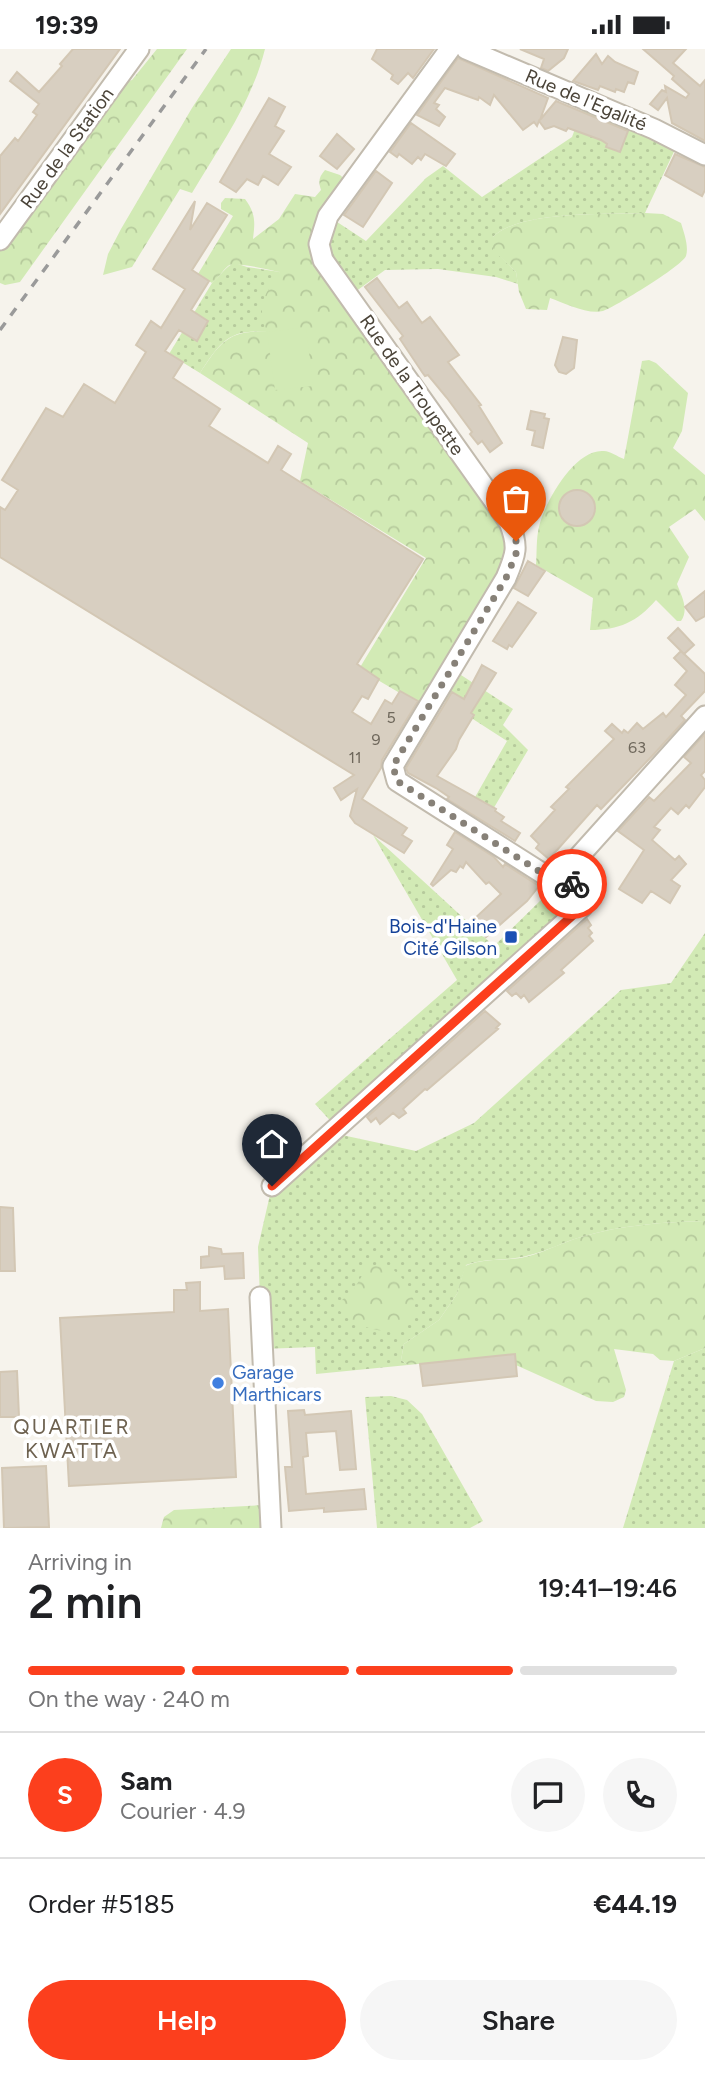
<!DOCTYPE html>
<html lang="en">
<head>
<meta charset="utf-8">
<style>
  body { margin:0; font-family:Figtree,sans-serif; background:#f6f6f6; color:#202124; height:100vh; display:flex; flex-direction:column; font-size:26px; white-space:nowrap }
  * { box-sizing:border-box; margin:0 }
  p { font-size:23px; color:#757577 }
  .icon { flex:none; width:38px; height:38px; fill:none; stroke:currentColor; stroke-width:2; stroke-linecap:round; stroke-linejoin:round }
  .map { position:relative; height:1479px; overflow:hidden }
  .sheet { display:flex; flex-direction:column; background:#fff; flex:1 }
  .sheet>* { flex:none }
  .pin { position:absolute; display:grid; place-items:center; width:60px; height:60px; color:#fff; margin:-72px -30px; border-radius:50% 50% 50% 0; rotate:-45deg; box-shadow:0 0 7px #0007 }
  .pin .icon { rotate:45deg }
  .courier { position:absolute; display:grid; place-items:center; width:70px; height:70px; margin:-35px; border:5px solid #fc3f1d; border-radius:50%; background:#fff; color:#222; box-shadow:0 2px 9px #0007 }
  .summary em { font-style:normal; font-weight:600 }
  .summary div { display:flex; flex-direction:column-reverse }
  .summary { display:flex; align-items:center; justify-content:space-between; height:119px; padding:0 28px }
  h1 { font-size:46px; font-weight:600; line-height:52px }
  .bar { display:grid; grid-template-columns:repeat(4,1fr); gap:10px 7px; align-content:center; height:84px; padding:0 28px }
  .bar i { height:9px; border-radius:5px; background:#e0e0e0 }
  .bar .selected { background:#fc3f1d }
  .bar p { grid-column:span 4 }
  .line { display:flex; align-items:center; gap:18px; padding:0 28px; border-top:2px solid #e0e0e0 }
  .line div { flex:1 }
  .round { display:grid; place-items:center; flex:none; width:74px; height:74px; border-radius:37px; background:#f6f6f6 }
  .button { display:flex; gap:14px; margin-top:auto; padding:14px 28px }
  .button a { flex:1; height:80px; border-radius:42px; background:#fc3f1d; color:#fff; font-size:28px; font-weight:600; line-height:80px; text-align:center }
  .button a+a { background:#f6f6f6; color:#202124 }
  .status { display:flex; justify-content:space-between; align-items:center; height:49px; padding:0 35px; background:#fff; direction:ltr }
  .status svg { height:19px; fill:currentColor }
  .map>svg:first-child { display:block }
</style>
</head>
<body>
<div class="status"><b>19:39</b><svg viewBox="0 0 49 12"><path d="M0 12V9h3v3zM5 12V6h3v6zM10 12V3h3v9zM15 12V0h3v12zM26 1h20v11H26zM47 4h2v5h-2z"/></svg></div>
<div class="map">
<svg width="705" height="1479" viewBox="0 0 705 1479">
  <defs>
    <pattern id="grass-dots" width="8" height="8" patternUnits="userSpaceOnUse" patternTransform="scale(1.75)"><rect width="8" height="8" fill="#d2eab5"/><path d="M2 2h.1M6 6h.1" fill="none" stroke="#b6ca9c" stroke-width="1.8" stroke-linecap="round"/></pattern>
    <pattern id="forest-crowns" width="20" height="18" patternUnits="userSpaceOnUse" patternTransform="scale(1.75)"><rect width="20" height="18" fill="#d2eab5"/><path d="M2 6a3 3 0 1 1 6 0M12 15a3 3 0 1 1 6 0" fill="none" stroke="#b6ca9c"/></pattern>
  </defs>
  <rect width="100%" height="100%" fill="#f6f3ec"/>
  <!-- grass -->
  <path fill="url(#grass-dots)" d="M586,50l93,42 -34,72c-39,2 -125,-3 -152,24v12l23,23 2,12 -22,-7 -58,-8 -53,1 -30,22 -32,-32 5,-44 38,25 60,-63 17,-12 39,31 90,-60z
    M235,214l12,4 33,5 -13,60c-39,-4 -48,12 -67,41l-31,-19 43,-71c8,-6 14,-18 23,-20z
    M461,626l52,34 -10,16 25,25 -36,61 -18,-12 33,-58 -62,-40z
    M373,786l121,111 48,-47 23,-28 17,30 -240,234 74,16 58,-28 147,-133 50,-7 34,-50v288c-42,1 -84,4 -124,16 -17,5 -34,14 -51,18 -23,7 -43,2 -64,10l-9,29 -18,26 -35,24 -3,16 7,5 -92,9 -1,-27 -53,2 -4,-102 14,-61 65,-58 -22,-24 142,-124z
    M705,1299v180h-82l51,-167z
    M391,1347l16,4 15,14 61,107 -13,7h-93l-12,-131z"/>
  <!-- forest -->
  <path fill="url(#forest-crowns)" d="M157,0h30l-167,233 -15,3 -5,-2v-43l112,-155 20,-5z
    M231,0h34c-13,53 -45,97 -73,144l-12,-4 -48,78 -29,8 5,-21 13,-25 71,-121z
    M325,121l15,5 11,10 -32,59 197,297 -89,168 -68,-40 67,-111 -126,-77 8,-38 -108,-70c19,-29 28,-44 67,-41 -11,-29 -3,-36 13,-60 -10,-2 -46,-11 -52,-6 -6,5 -9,12 -16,17l-14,-9 35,-58 -12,-7v-6l4,-5 20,1c11,15 10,23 8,40l26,-20 16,-25 20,3 6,-7c-3,-9 -2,-13 4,-20z
    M645,164l18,1 18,9c3,10 8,23 5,33 -4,10 -71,51 -83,55 -15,4 -39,-8 -53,-13l-3,12 -21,-1 -7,-17 -3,-20 -23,-22v-13c27,-27 113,-22 152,-24z
    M649,311l7,3 32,30 -6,38 -9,17 32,27v46l-10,-12 -26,18 20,30 -12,27c5,13 12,25 4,37h-4l-21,-21c-19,22 -37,30 -66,30l3,-32 -57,-33c1,-12 0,-26 3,-38 5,-24 36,-79 65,-76 6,0 14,6 20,8l18,-98z
    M705,1172v127l-31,13 -14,-1 -7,-6 -39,-5 12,41 -2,7 -11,5 -17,-1 -100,-45 -88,9 -7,-5 3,-16 35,-24 18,-26 8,-28c22,-9 42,-4 64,-10 18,-5 34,-14 52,-19 40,-12 82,-15 124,-16z
    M375,1217c5,1 12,1 16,2 2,1 7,6 8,7 32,30 8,68 -33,52 -10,-4 -20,-9 -27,-17l1,-9 11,-7 15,-25z
    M263,1456v23h-102l3,-11 10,-7z"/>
  <!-- park -->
  <path fill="#d2eab5" d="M306,278l7,59 -38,4 -8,-58z"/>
  <!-- building -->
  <path fill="#d8cfc1" stroke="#d3c7b4" stroke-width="2" d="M73,0h47l-120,165v-58l15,-18 3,3 19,-26 -4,-3 6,-8 -29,-23 7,-9 22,20 23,-26 -2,-2z
    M377,0h57l-21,29 -5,-5 -10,11 -7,-5 2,-4 -21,-16z
    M520,0h48l-4,9 -16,13 -7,-3 3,-9z
    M643,0h43l-13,14 27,23 5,-6v61l-33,-18 -5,-25 -9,12 -8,-6 12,-14 4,2 -1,-6 21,12 3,-4 -17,-15 2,-3z
    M596,5l6,10 6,-8 7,6 23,10 -4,12 -6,-2 -4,10 -8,-3 -1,3 -15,-6 -2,4 -25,-9z
    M458,9l90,40 -8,22 16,-19 72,30 -8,21 -14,-5 1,-3 -6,-4 -33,-12 -2,3 -12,-5 -9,3 -6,-8 -2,5 -3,-4 -11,8 -29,-35 -4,10 -11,-8 -1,3 -33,-12 -11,15 5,2 -3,4 9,8 -6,9 -22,-11z
    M269,49l16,9 -10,19 9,5 -15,23 22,13 -13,18 -15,-9 -5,9 -11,-6 -11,13 -16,-10z
    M411,74l44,31 -9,12 -21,-12 -4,6 -3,-3 -6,7 -13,-10 -2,3 -7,-5z
    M337,85l17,15 -17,20 -17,-13z
    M675,105l30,13v23l-3,6 -37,-21z
    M376,122l16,12 -29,44 -19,-12z
    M195,152l-5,29 17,-27 20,12 -35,55 17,11 -18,29 17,11 -11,20 -18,-11 -14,21 18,11 -10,16 47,31 -11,17 59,37 10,-17 5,3 8,5 -10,16 142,89 -66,105 22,15 -11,20 -6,-3 -10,16 19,12 14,-24 7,4 8,-13 18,10 -36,59 -1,8 -19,31 45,29 -5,7 10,6 -8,12 -49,-30 -5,-7 7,-27 -16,11 -7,-12 20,-13 -354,-218v-50l5,3 13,-20 -16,-10 44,-72 17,9 21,-33 31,19 31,-51 -10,-7 15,-24 10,7 24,-39 -32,-20z
    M377,229l22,30 8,-6 15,21 8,-6 29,38 -11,7 33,43 -2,1 23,37 -12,9 -8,-11 -4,3 -8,-10 2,-2 -25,-34 -19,-23 -3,1 -3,-4 -22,-33 3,-3 -38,-49z
    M563,288l14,3 -3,28 -8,6 -7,-2 -4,-7z
    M531,362l14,3 -1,4 5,1 -6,29 -11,-3 3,-14 -8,-2z
    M559 459a18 18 0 1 1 36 0a18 18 0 1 1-36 0Z
    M528,512l17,10 -17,25 -14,-8z
    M705,542v25l-9,5 -11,-14z
    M518,553l18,11 -24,34 -3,-2 -2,4 -14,-8z
    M678,579l16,17 -10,9 -16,-16z
    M681,602l24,23v17l-24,25 4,4 -31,34 -53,55 -4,-4 -48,54 -13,-11 3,-4 -8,-8 24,-26 -4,-3 18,-18 -3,-2 48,-48 -9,-8 7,-7 10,9 2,-3 4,3 9,-10 6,6 20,-16 3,4 20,-22 -11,-10 12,-14 -13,-13z
    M482,616l14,8 -25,40 3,2 -15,25 -3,9 -19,27 59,33 -1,2 9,6 -3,4 19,12 -5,8 -68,-42 2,-2 -13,-9 -28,-15 -2,-5 46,-76 12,7z
    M705,685v37l-4,4 4,5v7l-16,21 -3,-3 -8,9 -7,-6 -17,19 6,3 -8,10 23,20 4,-4 7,8 -15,16 9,6 -10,17 -19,-12 -9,12 -23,-14 25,-39 -26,-19 31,-34 5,4 37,-38 -7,-6z
    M455,783l39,25 9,10 2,-3 34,22 -12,15 -41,36 -14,-16 29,-27 -12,-12 -3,2 -20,-22 -3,6 -3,-2 -4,6 -5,-2 -18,16 -2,-2 22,-35 -6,-4z
    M587,870l4,6 -3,3 4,5 -3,3 4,5 -32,29 3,3 -35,29 -5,-7 -3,3 -5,-5 -4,3 -5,-5z
    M485,962l15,13 -4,4 2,1 -71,61 -2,-1 -22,20 3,4 -7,5 -6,-5 -13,11 -4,-6 -5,4 -4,-5z
    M0,1158l13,1 2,63h-15z
    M209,1198l12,2 1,5 21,-1 1,25 -19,1 -1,-13 -23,2v-11l8,-1z
    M200,1233v29l28,-2 8,168 -167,9 -9,-168 114,-6v-22h13l-1,-7z
    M515,1305l2,22 -94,10 -3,-22z
    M17,1322l2,46h-19v-45z
    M304,1361l1,5 46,-4 5,58 -16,1 -4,-39 -30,2 2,23 -5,1 3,37 58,-5 2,20 -42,3v-4l-35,3 -4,-44h7l-4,-56z
    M46,1417l3,61 -45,1 -2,-60z"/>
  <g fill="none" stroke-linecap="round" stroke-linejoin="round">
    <defs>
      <path id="minor" d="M450,0l-122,167 -9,28 4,16 186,262c10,25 7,32 -3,56l-113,188 4,15 159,101 149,-166
        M466,0l188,80 51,26
        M0,191l139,-191
        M272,1137l310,-279v-6l-17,-30
        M260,1248l11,231"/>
    </defs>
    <!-- minor casing -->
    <use href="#minor" stroke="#c2bbae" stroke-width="23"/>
    <!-- minor -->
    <use href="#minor" stroke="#fff" stroke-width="19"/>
    <!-- rail -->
    <path stroke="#9a9a9a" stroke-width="3.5" stroke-dasharray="9 9" stroke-linecap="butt" d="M0,281l206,-281"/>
  </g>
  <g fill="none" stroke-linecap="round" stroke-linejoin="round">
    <!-- done -->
    <path stroke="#878178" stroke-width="7" stroke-dasharray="0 12.6" d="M516,492v13l-10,24 -113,188 4,15 159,101 9,-11 7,13"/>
    <!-- route -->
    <path stroke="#fc3f1d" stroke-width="9" d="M272,1137l310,-279v-6l-10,-17"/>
  </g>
  <!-- markers -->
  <rect fill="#1a4fb4" stroke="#fff" stroke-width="2.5" x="504" y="881" width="14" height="14" rx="3.5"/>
  <circle fill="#3f7fe0" stroke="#fff" stroke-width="2.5" cx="218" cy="1334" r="7"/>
  <g text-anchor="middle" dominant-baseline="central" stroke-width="7" stroke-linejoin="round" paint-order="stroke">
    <!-- number labels -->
    <g font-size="16" fill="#6e675b">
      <text x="391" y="668">5</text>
      <text x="376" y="690">9</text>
      <text x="637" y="698">63</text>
      <text x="355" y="708">11</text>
    </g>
    <!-- street labels -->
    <g font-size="19" fill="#4b4439" stroke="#fff">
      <text transform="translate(586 51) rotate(23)">Rue de l'Egalité</text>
      <text transform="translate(67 99) rotate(-54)">Rue de la Station</text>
      <text transform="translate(412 336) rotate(55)">Rue de la Troupette</text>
    </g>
    <!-- transit labels -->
    <g font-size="19" fill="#164399" stroke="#fff" text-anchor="end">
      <text x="497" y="877">Bois-d'Haine<tspan x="497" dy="22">Cité Gilson</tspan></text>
    </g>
    <!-- shop labels -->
    <g font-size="19" fill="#366cbe" stroke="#fff" text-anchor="start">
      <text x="232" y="1323">Garage<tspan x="232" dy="22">Marthicars</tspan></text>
    </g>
    <!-- neighbourhood labels -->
    <g font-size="21" letter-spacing="2" fill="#6e6250" stroke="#fff">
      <text x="72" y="1377">QUARTIER<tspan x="72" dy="24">KWATTA</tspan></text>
    </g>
  </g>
</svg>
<div class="pin" style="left:516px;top:492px;background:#ea580c"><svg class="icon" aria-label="bag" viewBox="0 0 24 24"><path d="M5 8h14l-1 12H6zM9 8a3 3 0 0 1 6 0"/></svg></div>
<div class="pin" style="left:272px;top:1137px;background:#1f2937"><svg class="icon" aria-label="home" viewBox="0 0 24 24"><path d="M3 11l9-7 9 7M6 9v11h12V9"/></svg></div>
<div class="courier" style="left:572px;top:835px"><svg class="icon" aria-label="bike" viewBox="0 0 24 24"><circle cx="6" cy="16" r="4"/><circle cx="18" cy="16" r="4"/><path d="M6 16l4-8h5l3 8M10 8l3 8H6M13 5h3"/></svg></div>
</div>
<section class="sheet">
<div class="summary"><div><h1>2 min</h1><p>Arriving in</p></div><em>19:41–19:46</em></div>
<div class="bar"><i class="selected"></i><i class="selected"></i><i class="selected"></i><i></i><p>On the way · 240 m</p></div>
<div class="line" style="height:126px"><b class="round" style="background:#fc3f1d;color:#fff">S</b><div><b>Sam</b><p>Courier · 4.9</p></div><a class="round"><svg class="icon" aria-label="chat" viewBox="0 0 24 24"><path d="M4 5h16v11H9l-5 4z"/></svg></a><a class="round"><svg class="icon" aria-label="phone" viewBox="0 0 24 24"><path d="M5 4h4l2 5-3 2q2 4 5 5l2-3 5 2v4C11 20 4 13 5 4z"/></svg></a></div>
<div class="line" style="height:91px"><div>Order #5185</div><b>€44.19</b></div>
<div class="button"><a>Help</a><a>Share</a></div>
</section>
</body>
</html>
